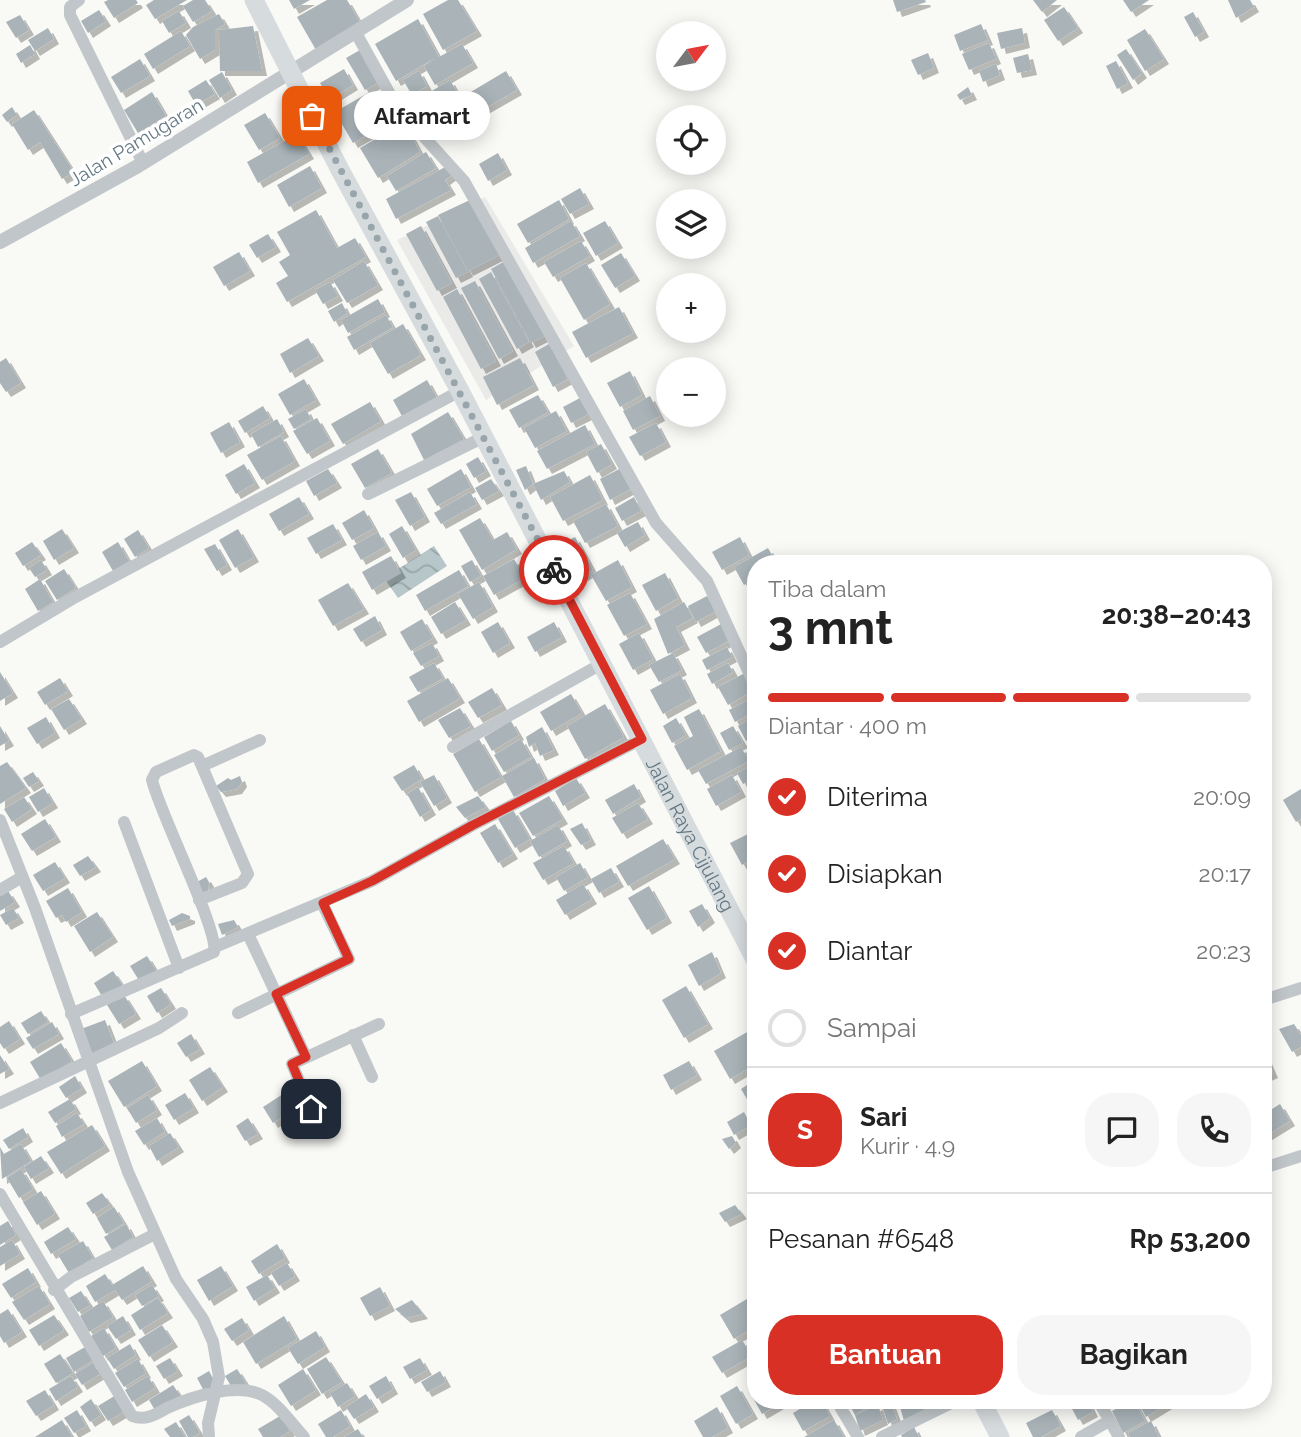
<!DOCTYPE html>
<html lang="id">
<head>
<meta charset="utf-8">
<style>
  body { margin:0; font-family:Raleway,sans-serif; background:#f6f6f6; color:#222; height:100vh; display:flex; flex-direction:column; font-size:26px; white-space:nowrap }
  * { box-sizing:border-box; margin:0 }
  p { font-size:23px; color:#767676 }
  .icon { flex:none; width:38px; height:38px; fill:none; stroke:currentColor; stroke-width:2; stroke-linecap:round; stroke-linejoin:round }
  .map { position:relative; flex:1; overflow:hidden }
  .drawer { position:absolute; left:747px; top:555px; width:525px; height:854px; display:flex; flex-direction:column; background:#fff; border-radius:28px; box-shadow:0 4px 18px #0003 }
  .drawer>* { flex:none }
  .needle { width:46px; rotate:58deg }
  .buttons { position:absolute; left:656px; top:21px; display:grid; gap:14px }
  .buttons a { display:grid; place-items:center; width:70px; height:70px; border-radius:50%; background:#fff; box-shadow:0 4px 18px #0003; font-size:35px }
  .pin { position:absolute; display:grid; place-items:center; width:60px; height:60px; color:#fff; margin:-30px; border-radius:14px; box-shadow:0 4px 10px #0006 }
  .courier { position:absolute; display:grid; place-items:center; width:70px; height:70px; margin:-35px; border:5px solid #d93025; border-radius:50%; background:#fff; color:#222; box-shadow:0 2px 9px #0007 }
  .bubble { position:absolute; height:49px; border-radius:24px; background:#fff; box-shadow:0 4px 18px #0003; font-size:23px; font-weight:700; line-height:49px; text-align:center }
  .summary em { font-style:normal; font-weight:700 }
  .summary div { display:flex; flex-direction:column-reverse }
  .summary { display:flex; align-items:center; justify-content:space-between; height:119px; padding:0 21px }
  h1 { font-size:46px; font-weight:700; line-height:52px }
  .bar { display:grid; grid-template-columns:repeat(4,1fr); gap:10px 7px; align-content:center; height:84px; padding:0 21px }
  .bar i { height:9px; border-radius:5px; background:#e0e0e0 }
  .bar .current { background:#d93025 }
  .bar p { grid-column:span 4 }
  .line { display:flex; align-items:center; gap:18px; padding:0 21px; border-top:2px solid #e0e0e0 }
  .line div { flex:1 }
  .round { display:grid; place-items:center; flex:none; width:74px; height:74px; border-radius:28px; background:#f6f6f6 }
  ol { padding:0 21px; list-style:none }
  li { display:flex; align-items:center; gap:21px; height:77px }
  li p { margin-inline-start:auto }
  li .icon { padding:7px; border-radius:50%; background:#d93025; color:#fff; stroke-width:4 }
  li:last-child { color:#767676 }
  li i { width:38px; height:38px; border:4px solid #e0e0e0; border-radius:50% }
  .primary-button { display:flex; gap:14px; margin-top:auto; padding:14px 21px }
  .primary-button a { flex:1; height:80px; border-radius:28px; background:#d93025; color:#fff; font-size:28px; font-weight:700; line-height:80px; text-align:center }
  .primary-button a+a { background:#f6f6f6; color:#222 }
  .map>svg:first-child { display:block }
</style>
</head>
<body>
<div class="map">
<svg width="1301" height="1437" viewBox="0 0 1301 1437">
  <defs>
    <pattern id="water-waves" width="16" height="10" patternUnits="userSpaceOnUse" patternTransform="scale(1.75)"><rect width="16" height="10" fill="#b7c7c9"/><path d="M0 5q4-4 8 0t8 0" fill="none" stroke="#98a6a9"/></pattern>
    <filter id="shadow"><feDropShadow dx="5" dy="5" stdDeviation="0" flood-color="#0004"/></filter>
  </defs>
  <rect width="100%" height="100%" fill="#f9f9f6"/>
  <!-- built -->
  <path fill="#eaeae9" d="M485,197l89,149 -88,54 -89,-160z"/>
  <!-- water -->
  <path fill="url(#water-waves)" d="M434,546l13,20 -49,32 -14,-20z"/>
  <!-- building -->
  <path fill="#a9b3b8" filter="url(#shadow)" d="M108,0h28l2,3 -24,15 -10,-16z
    M154,0h33l-32,19 -9,-14z
    M193,0h12l7,11 -19,11 -10,-16z
    M289,0h21l-16,9z
    M327,0h20l14,24 -45,26 -19,-33z
    M448,0h10l19,31 -34,19 -20,-36z
    M893,0h32l1,2 -29,10z
    M1033,0h24l-15,12z
    M1123,0h26l-18,12z
    M1228,0h22l4,7 -18,11z
    M1064,7l14,21 -20,13 -14,-21z
    M99,10l7,11 -18,12 -7,-12z
    M179,11l7,12 -17,10 -7,-12z
    M1193,12l11,20 -9,5 -11,-20z
    M219,14l6,10 -10,6v20l-15,9 -14,-24 7,-8z
    M20,15l9,15 -13,8 -10,-16z
    M418,19l21,38 23,-13 11,19 -38,22 -11,-19 11,-8 -39,23 -21,-37z
    M981,24l7,16 -28,11 -6,-16z
    M253,26l9,45h-42l-1,-41z
    M48,28l6,11 -19,12 -7,-11z
    M1022,28l3,15 -24,6 -4,-16z
    M1145,29l19,30 -19,12 -18,-31z
    M181,31l9,15 -37,23 -9,-15z
    M989,43l7,16 -27,11 -7,-16z
    M30,45l5,9 -14,9 -5,-9z
    M1126,49l16,24 -9,7 -16,-25z
    M360,50l19,32 -14,8 -19,-32z
    M928,53l6,15 -16,7 -7,-15z
    M1028,54l4,16 -15,3 -4,-15z
    M140,59l10,17 -29,17 -10,-16z
    M1116,61l12,22 -11,6 -11,-23z
    M996,64l4,11 -17,7 -4,-11z
    M344,69l9,16 -23,14 -10,-16z
    M419,71l8,15 -15,9 -9,-15z
    M506,71l11,19 -37,21 -11,-18z
    M222,72l10,18 -12,8 -11,-18z
    M206,80l9,14 -19,11 -8,-14z
    M450,80l11,19 -21,12 -10,-19z
    M968,87l4,8 -12,5 -3,-5z
    M373,90l18,31 -38,22 -18,-31z
    M152,92l14,24 -28,17 -14,-23z
    M464,101l8,14 -29,17 -8,-14z
    M12,107l5,8 -10,7 -5,-7z
    M34,110l40,62 -12,7 -22,-37 -12,8 -16,-26z
    M265,113l15,25 -21,12 -15,-25z
    M404,122l16,30 -42,26 -18,-30z
    M297,134l12,20 -51,29 -11,-21z
    M426,152l10,16 -40,23 -9,-15z
    M498,153l9,17 -19,11 -9,-17z
    M310,166l12,22 -33,19 -12,-22z
    M447,166l5,9 -7,5 6,10 -55,29 -10,-20z
    M580,188l9,16 -19,10 -9,-15z
    M472,199l30,55 -34,17 -30,-56z
    M559,200l10,19 -41,24 -11,-19z
    M316,210l21,38 18,-10 11,19 -79,45 -11,-19 12,-7 -9,-14 11,-7 -13,-23z
    M438,216l30,56 -12,6 -30,-56z
    M571,221l9,15 -47,27 -8,-15z
    M605,221l13,22 -22,13 -13,-23z
    M421,226l31,57 -15,8 -31,-57z
    M268,234l8,13 -19,11 -8,-13z
    M581,241l9,15 -37,21 -9,-15z
    M239,252l11,19 -26,15 -11,-19z
    M621,253l14,23 -20,12 -14,-23z
    M507,260l40,75 -16,8 -40,-74z
    M364,261l14,24 -31,18 -14,-23z
    M586,263l24,41 -26,16 -24,-42z
    M491,272l38,70 -12,7 -38,-70z
    M475,281l38,70 -14,8 -38,-71z
    M330,282l8,14 -15,8 -8,-14z
    M457,289l39,72 -15,8 -38,-72z
    M378,299l7,13 -37,21 -7,-13z
    M342,303l5,10 -13,9 -6,-11z
    M619,307l14,26 -47,25 -14,-26z
    M386,315l7,12 -39,23 -7,-13z
    M403,324l18,31 -33,19 -18,-31z
    M308,338l11,18 -29,17 -10,-19z
    M549,344l19,35 -15,8 -18,-35z
    M6,358l15,25 -15,9 -6,-9v-21z
    M520,358l14,27 -37,20 -14,-28z
    M630,371l12,24 -22,12 -13,-24z
    M304,379l12,21 -26,15 -12,-21z
    M427,380l10,18 -34,20 -10,-18z
    M538,395l10,17 -29,16 -10,-18z
    M650,396l10,20 -27,14 -10,-19z
    M580,398l9,16 -18,9 -8,-16z
    M370,402l11,19 -38,23 -12,-20z
    M263,406l7,12 -25,15 -7,-12z
    M306,409l5,10 -17,10 -6,-10z
    M556,411l11,20 -32,17 -11,-20z
    M448,412l16,27 -40,21 -13,-26z
    M317,418l13,23 -23,13 -14,-23z
    M277,419l7,13 -26,15 -7,-13z
    M229,422l11,20 -19,11 -11,-20z
    M656,423l10,19 -26,14 -11,-19z
    M585,425l10,19 -48,25 -10,-18z
    M281,436l14,25 -33,19 -15,-25z
    M601,444l11,20 -15,9 -11,-21z
    M378,449l14,24 -27,15 -14,-24z
    M478,457l8,14 -12,7 -8,-14z
    M244,464l11,19 -19,11 -11,-19z
    M526,466l7,18 -8,6 -9,-20z
    M623,467l11,20 -24,13 -10,-21z
    M328,469l9,14 -23,13 -8,-15z
    M461,469l10,18 -34,19 -10,-17z
    M564,471l6,11 -29,18 -8,-16z
    M590,475l13,25 -40,21 -13,-24z
    M491,479l8,12 -17,9 -7,-12z
    M411,492l14,25 -15,9 -15,-26z
    M470,492l7,12 -36,20 -7,-11z
    M299,497l10,17 -30,17 -10,-17z
    M634,497l7,14 -19,10 -7,-13z
    M606,504l12,22 -33,17 -12,-22z
    M364,510l10,18 -22,12 -10,-17z
    M480,518l13,22 14,-8 10,17 -35,21 -23,-40z
    M638,522l7,13 -20,12 -8,-14z
    M333,524l9,16 -26,14 -9,-16z
    M402,526l14,24 -13,8 -14,-24z
    M62,529l12,19 -20,12 -11,-19z
    M238,529l16,28 -19,11 -16,-28z
    M138,530l11,18 -14,9 -11,-18z
    M378,532l8,14 -25,14 -8,-14z
    M575,537l18,33 -12,7 -18,-34z
    M740,537l9,18 -27,15 -10,-18z
    M32,542l9,13 -18,11 -8,-13z
    M118,542l11,19 -16,10 -11,-19z
    M215,544l12,21 -10,6 -13,-22z
    M768,548l9,16h-21v14l-12,7 -10,-18z
    M391,556l10,17 -29,17 -10,-18z
    M514,559l11,19 -31,17 -11,-19z
    M41,560l6,10 -12,7 -6,-9z
    M472,560l9,16 -11,6 -9,-16z
    M618,560l14,27 -26,14 -15,-26z
    M64,569l12,19 -19,12 -12,-19z
    M459,570l9,16 -43,25 -9,-16z
    M665,573l13,25 -22,13 -14,-26z
    M40,579l13,23 -15,9 -13,-22z
    M479,582l14,25 -20,12 -15,-25z
    M348,583l16,26 -31,17 -15,-26z
    M630,593l17,31 -23,12 -17,-31z
    M707,596l9,15 -20,11 -8,-16z
    M455,602l11,18 -25,14 -10,-17z
    M684,602l9,16 -17,9 9,18 -17,9 -14,-35z
    M375,616l7,14 -21,12 -8,-13z
    M422,619l11,19 -22,13 -11,-19z
    M498,622l12,21 -17,10 -12,-21z
    M554,622l8,15 -27,15 -8,-15z
    M723,623l9,16 -26,14 -9,-16z
    M639,633l14,26 -20,11 -14,-26z
    M432,643l7,13 -18,10 -8,-13z
    M727,647l5,10 -25,13 -5,-10z
    M673,653l9,17 -23,12 -10,-17z
    M434,663l9,15 -25,14 -9,-15z
    M728,663l5,9 -21,12 -5,-10z
    M0,672l13,21 -13,8z
    M745,673l9,17 -26,15 -10,-18z
    M680,674l12,24 -29,16 -13,-24z
    M60,678l8,13 -23,14 -8,-13z
    M448,678l12,20 -41,24 -12,-21z
    M492,688l10,17 -24,13 -10,-16z
    M571,694l11,19 -31,18 -11,-19z
    M756,696v15l-21,11 -6,-12z
    M69,699l13,20 -18,11 -13,-21z
    M605,704l19,33 -39,22 -18,-33z
    M460,708l11,18 -22,12 -11,-18z
    M699,709l22,42 -34,19 -13,-24 19,-10 -9,-19z
    M756,716v20l-10,5 -8,-15z
    M46,717l9,16 -18,11 -10,-16z
    M676,718l10,17 -14,8 -9,-17z
    M511,721l8,14 -27,16 -8,-14z
    M0,726l9,15 -9,5z
    M733,726l10,17 -14,7 -9,-17z
    M542,727l12,23 -14,6 -5,-13 -6,4 -3,-10z
    M479,739l22,38 -26,15 -22,-38z
    M521,739l10,18 -27,15 -10,-17z
    M741,747l8,14 -43,23 -8,-14z
    M534,758l11,21 -31,18 -12,-21z
    M7,762l19,26 -26,16v-38z
    M414,765l8,14 -20,12 -9,-14z
    M753,765l3,12 -13,7 -6,-11z
    M33,772l6,9 -10,6 -6,-9z
    M434,775l13,23 -13,8 -14,-24z
    M732,775l9,17 -25,14 -9,-17z
    M240,776l2,6 -5,7 -16,3 -5,-6 12,-8 3,2z
    M576,778l9,15 -22,13 -8,-15z
    M634,784l7,13 -28,17 -8,-14z
    M418,787l13,23 -11,7 -13,-23z
    M44,788l9,15 -15,9 -9,-15z
    M1301,789v30l-5,3 -13,-22z
    M478,796l8,11 -21,11 -9,-11z
    M549,796l14,23 -30,17 -14,-23z
    M24,797l8,12 -20,13 -8,-13z
    M638,803l10,16 -26,15 -10,-16z
    M513,810l17,29 -15,9 -17,-29z
    M45,819l11,18 -24,14 -11,-17z
    M582,823l9,17 -10,5 -11,-16z
    M495,824l18,30 -15,9 -18,-30z
    M558,825l9,16 -28,16 -9,-16z
    M756,830v27l-14,8 -12,-22z
    M663,839l12,20 -47,27 -12,-20z
    M564,846l10,17 -31,17 -10,-17z
    M88,856l8,11 -16,9 -7,-11z
    M55,862l10,16 -22,13 -10,-16z
    M580,863l8,14 -24,14 -8,-14z
    M611,868l8,14 -20,11 -8,-14z
    M206,877l3,5 -1,9 -6,3 -5,-12z
    M583,884l9,15 -27,16 -9,-15z
    M649,886l18,32 -20,12 -19,-32z
    M68,888l14,24 -16,10 -4,-7 -6,3 -10,-17z
    M8,891l7,11 -15,9v-16z
    M702,904l8,14 -12,9 -9,-16z
    M13,908l6,10 -13,7 -6,-10z
    M97,912l16,25 -23,15 -16,-26z
    M182,913l8,3v3l-18,7 -3,-6z
    M234,920l4,7 -16,8 -4,-11z
    M712,952l9,21 -22,13 -11,-21z
    M147,956l10,16 -17,10 -10,-16z
    M113,971l10,15 -20,12 -9,-15z
    M686,986l22,38 -24,14 -22,-38z
    M161,988l10,16 -14,9 -10,-17z
    M124,995l12,19 -17,10 -12,-19z
    M41,1011l7,11 -20,12 -7,-11z
    M105,1020l10,26 -24,9 -10,-26z
    M9,1021l11,18 -16,10 -4,-6v-16z
    M52,1022l7,12 -26,15 -7,-11z
    M1294,1024l7,11v12l-9,5 -13,-23z
    M756,1027v37l-26,15 -16,-28z
    M191,1034l9,15 -14,8 -9,-14z
    M61,1043l11,18 -31,19 -11,-18z
    M0,1055l9,14 -9,5z
    M1267,1059l6,14 -9,4v-17z
    M142,1061l15,25 -33,21 -16,-26z
    M689,1061l8,14 -26,15 -8,-15z
    M210,1067l13,20 -21,14 -13,-21z
    M75,1076l7,12 -16,10 -7,-11z
    M750,1083l6,10v9l-5,4 -10,-17z
    M185,1093l9,15 -20,12 -9,-15z
    M283,1094l10,16 -20,13 -10,-16z
    M148,1095l9,15 -21,13 -9,-15z
    M70,1099l6,10 -21,14 -7,-11z
    M1280,1104l10,17 -26,16v-23z
    M744,1112l7,13 -17,10 -7,-13z
    M77,1113l7,11 -22,13 -6,-11z
    M157,1118l8,14 -21,13 -9,-14z
    M248,1118l10,16 -13,7 -9,-15z
    M92,1125l13,21 -44,28 -14,-22z
    M23,1128l5,9 -19,12 -6,-9z
    M170,1133l9,14 -22,14 -8,-15z
    M732,1136l4,7 -7,6 -7,-10z
    M21,1144l10,17 -29,18 -2,-32 4,7z
    M41,1156l8,12 -18,11 -7,-12z
    M21,1169l12,20 -14,9 -12,-20z
    M41,1191l14,23 -18,11 -14,-23z
    M102,1193l8,11 -17,10 -7,-11z
    M735,1205l7,9 -17,8 -6,-9z
    M114,1207l10,16 -18,11 -9,-16z
    M8,1221l8,14 -16,10v-19z
    M126,1224l7,13 -21,13 -8,-13z
    M68,1227l8,12 -25,15 -7,-12z
    M12,1240l8,14 -20,12v-19z
    M83,1241l10,17 -24,15 -11,-18z
    M277,1244l8,14 -26,16 -8,-13z
    M287,1263l8,13 -16,10 -8,-13z
    M143,1266l9,15 -30,19 -7,-10 -20,12 -9,-16 19,-12 7,11z
    M221,1266l12,20 -24,15 -12,-21z
    M28,1268l8,14 -25,16 -9,-14z
    M267,1275l8,13 -21,13 -8,-14z
    M152,1285l7,11 -17,10 -7,-11z
    M39,1286l11,18 -26,16 -12,-18z
    M380,1287l10,19 -20,10 -10,-18z
    M81,1291l9,14 -12,7 -9,-14z
    M752,1296l4,8v22l-22,13 -14,-24z
    M158,1298l10,15 -28,17 -9,-15z
    M412,1300l11,14 -17,4 -11,-9z
    M103,1301l10,16 -24,15 -9,-16z
    M8,1309l14,23 -18,11 -4,-7v-22z
    M54,1315l10,15 -25,16 -10,-16z
    M123,1316l8,14 -15,9 -9,-13z
    M284,1316l13,23 -41,25 -13,-22z
    M242,1318l7,12 -17,11 -8,-12z
    M162,1325l11,17 -24,15 -11,-17z
    M104,1328l12,20 -13,8 -12,-20z
    M316,1331l9,16 -27,17 -10,-16z
    M742,1340l10,16 -30,17 -10,-16z
    M130,1344l6,11 -22,14 -7,-11z
    M85,1347l8,13 -19,12 -8,-14z
    M60,1354l13,19 -17,10 -12,-19z
    M326,1357l16,25 -20,12 -15,-25z
    M170,1358l8,13 -14,8 -8,-13z
    M420,1358l7,12 -17,9 -7,-12z
    M138,1359l8,14 -22,14 -9,-14z
    M93,1363l7,11 -18,11 -7,-11z
    M237,1369l9,14 -12,8 -9,-15z
    M303,1369l13,21 -25,16 -13,-21z
    M209,1371l8,15 -12,7 -8,-15z
    M440,1371l6,11 -19,10 -6,-10z
    M71,1376l7,11 -22,14 -7,-12z
    M148,1376l7,12 -23,14 -7,-12z
    M386,1376l7,13 -16,10 -8,-13z
    M347,1383l8,13 -17,11 -8,-14z
    M173,1385l8,12 -25,15 -7,-12z
    M737,1386l16,28 -17,10 -16,-28z
    M45,1390l9,15 -18,11 -10,-15z
    M756,1393v7h30l-24,14 -10,-18z
    M366,1394l8,13 -20,12 -8,-12z
    M116,1395l9,16 -17,10 -10,-15z
    M91,1399l10,16 -11,7 -10,-15z
    M815,1400h6l9,16 -27,15 -10,-18z
    M847,1400h20l3,5 -15,10z
    M916,1400h20l2,5 -34,16 -4,-14z
    M1083,1400h4l6,12 -15,8 -7,-13z
    M1134,1400l11,21 -22,12 -11,-22z
    M1146,1400h21l2,3 -23,14 -7,-13z
    M890,1401l7,18 -9,5 -6,-18z
    M878,1405l5,15 -23,11 -5,-16z
    M717,1407l11,21 -16,9h-9l-9,-16z
    M77,1410l9,16 -12,7 -10,-15z
    M341,1410l9,16 -17,11h-7l-8,-13z
    M1052,1410l9,16 -20,11h-8l-7,-14z
    M189,1415l11,18 -7,4h-5l-9,-16z
    M280,1416l10,15 -10,6h-17l-5,-8z
    M62,1420l10,17h-37z
    M834,1420l10,17h-40z
    M1151,1421l8,16h-29l-2,-4z
    M176,1422l9,15h-15l-6,-8z
    M914,1427l5,10h-17l-1,-2z
    M358,1429l5,8h-19z"/>
  <g fill="none" stroke-linecap="round" stroke-linejoin="round">
    <!-- minor -->
    <path stroke="#c0c6c9" stroke-width="12" d="M79,0l-9,7v8l73,148
      M356,33l41,74 67,74 192,342 51,58 49,107
      M368,494l116,-57
      M0,642l72,-43 388,-208
      M453,747l150,-84
      M202,766l58,-26
      M0,820l35,88 93,264 48,107 27,40 10,23 6,35 -11,46 1,14
      M124,822l55,146
      M0,890l22,-13
      M248,934l58,123
      M215,947l157,-66 101,-56 169,-86
      M1264,1000l37,-12
      M238,1013l111,-54 -27,-56
      M71,1014l143,-62c5,-22 -54,-138 -62,-172l4,-8 38,-17 4,2 50,117 -6,9 -43,17
      M353,1035l19,42
      M0,1103l159,-75 23,-15
      M311,1109l-19,-45 87,-40
      M1264,1168l37,-12
      M0,1194l132,222c13,5 23,-1 35,-8 24,-11 69,-26 95,-13 17,9 29,28 42,42
      M54,1290l17,-13 84,-43
      M836,1400l22,37
      M1098,1400l21,37
      M882,1437l75,-37
      M1081,1437l28,-16"/>
    <!-- tertiary -->
    <path stroke="#c0c6c9" stroke-width="14" d="M0,242l138,-76 269,-166"/>
    <!-- trunk -->
    <g stroke="#d6dbde" stroke-width="19">
      <path id="s1" d="M254,0l85,168 121,223 296,570"/>
      <path d="M981,1400l19,37"/>
    </g>
  </g>
  <g fill="none" stroke-linecap="round" stroke-linejoin="round">
    <!-- done -->
    <path stroke="#98a5ab" stroke-width="7" stroke-dasharray="0 12.6" d="M312,116l242,454"/>
    <!-- route -->
    <path stroke="#d93025" stroke-width="9" d="M311,1109l-19,-45 14,-7 -30,-63 73,-35 -26,-56 49,-22 101,-56 169,-86 -88,-169"/>
  </g>
  <g text-anchor="middle" dominant-baseline="central" stroke-width="7" stroke-linejoin="round" paint-order="stroke">
    <!-- street labels -->
    <g font-size="19" fill="#637882" stroke="#fff">
      <text transform="translate(136 142) rotate(-31)">Jalan Pamugaran</text>
      <text stroke="none"><textPath href="#s1" startOffset="942">Jalan Raya Cijulang</textPath></text>
    </g>
  </g>
</svg>
<div class="buttons">
<a><svg class="needle" viewBox="-14 -14 28 28"><path d="M0-13l5 13h-10z" fill="#e53935"/><path d="M0 13l5-13h-10z" fill="#767676"/></svg></a>
<a><svg class="icon" aria-label="locate" viewBox="0 0 24 24"><circle cx="12" cy="12" r="6"/><path d="M12 2v4M12 18v4M2 12h4M18 12h4"/></svg></a>
<a><svg class="icon" aria-label="layers" viewBox="0 0 24 24"><path d="M12 4l9 5-9 5-9-5zM3 14l9 5 9-5"/></svg></a>
<a>+</a>
<a>−</a>
</div>
<div class="pin" style="left:312px;top:116px;background:#ea580c"><svg class="icon" aria-label="bag" viewBox="0 0 24 24"><path d="M5 8h14l-1 12H6zM9 8a3 3 0 0 1 6 0"/></svg></div>
<div class="pin" style="left:311px;top:1109px;background:#1f2937"><svg class="icon" aria-label="home" viewBox="0 0 24 24"><path d="M3 11l9-7 9 7M6 9v11h12V9"/></svg></div>
<div class="courier" style="left:554px;top:570px"><svg class="icon" aria-label="bike" viewBox="0 0 24 24"><circle cx="6" cy="16" r="4"/><circle cx="18" cy="16" r="4"/><path d="M6 16l4-8h5l3 8M10 8l3 8H6M13 5h3"/></svg></div>
<div class="bubble" style="left:354px;top:91px;width:136px">Alfamart</div>
<section class="drawer">
<div class="summary"><div><h1>3 mnt</h1><p>Tiba dalam</p></div><em>20:38–20:43</em></div>
<div class="bar"><i class="current"></i><i class="current"></i><i class="current"></i><i></i><p>Diantar · 400 m</p></div>
<ol>
<li><svg class="icon" aria-label="check" viewBox="0 0 24 24"><path d="M5 12l5 5 9-10"/></svg>Diterima<p>20:09</p></li>
<li><svg class="icon" aria-label="check" viewBox="0 0 24 24"><path d="M5 12l5 5 9-10"/></svg>Disiapkan<p>20:17</p></li>
<li><svg class="icon" aria-label="check" viewBox="0 0 24 24"><path d="M5 12l5 5 9-10"/></svg>Diantar<p>20:23</p></li>
<li><i></i>Sampai</li>
</ol>
<div class="line" style="height:126px"><b class="round" style="background:#d93025;color:#fff">S</b><div><b>Sari</b><p>Kurir · 4.9</p></div><a class="round"><svg class="icon" aria-label="chat" viewBox="0 0 24 24"><path d="M4 5h16v11H9l-5 4z"/></svg></a><a class="round"><svg class="icon" aria-label="phone" viewBox="0 0 24 24"><path d="M5 4h4l2 5-3 2q2 4 5 5l2-3 5 2v4C11 20 4 13 5 4z"/></svg></a></div>
<div class="line" style="height:91px"><div>Pesanan #6548</div><b>Rp 53,200</b></div>
<div class="primary-button"><a>Bantuan</a><a>Bagikan</a></div>
</section>
</div>
</body>
</html>
